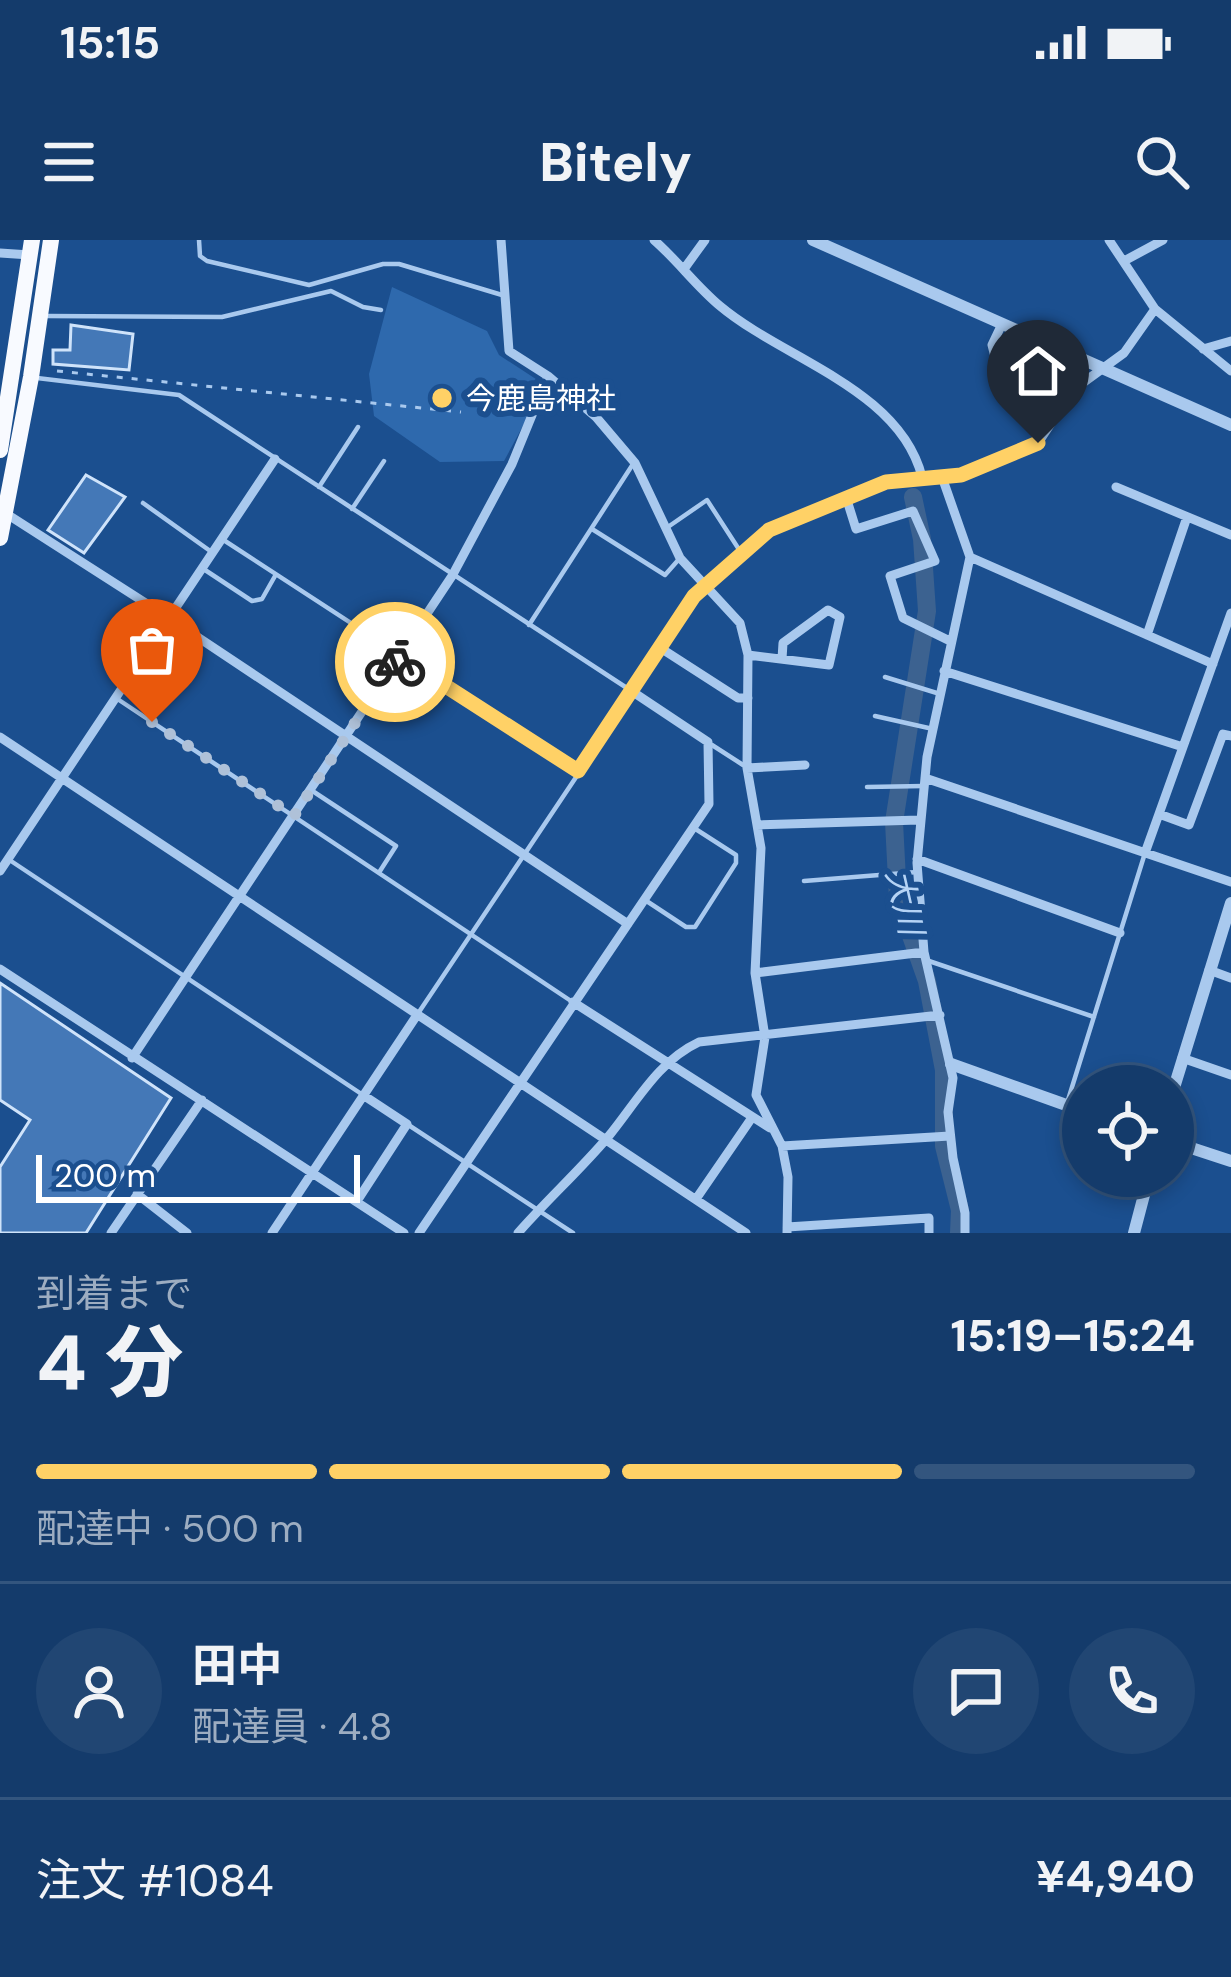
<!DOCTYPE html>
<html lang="ja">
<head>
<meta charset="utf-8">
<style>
  body { margin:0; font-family:"DM Sans","Noto Sans JP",sans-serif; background:#214673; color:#f1f3f6; height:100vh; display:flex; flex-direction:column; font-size:45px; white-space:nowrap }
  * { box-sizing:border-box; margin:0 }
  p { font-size:39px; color:#9dadc1 }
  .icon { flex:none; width:66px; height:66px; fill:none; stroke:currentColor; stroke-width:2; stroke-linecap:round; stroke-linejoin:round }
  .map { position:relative; height:993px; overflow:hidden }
  .sheet { display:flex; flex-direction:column; background:#143b6b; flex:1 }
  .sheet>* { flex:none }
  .tools { position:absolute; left:1062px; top:825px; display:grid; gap:24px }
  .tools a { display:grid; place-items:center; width:132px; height:132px; border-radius:50%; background:#143b6b; box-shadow:0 6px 18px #0003,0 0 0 3px #33557e; font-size:60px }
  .scale { position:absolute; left:36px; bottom:30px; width:324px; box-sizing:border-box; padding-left:12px; border:6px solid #fff; border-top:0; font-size:33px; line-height:42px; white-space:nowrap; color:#fff; -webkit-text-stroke:9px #1b4f8f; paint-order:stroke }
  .pin { position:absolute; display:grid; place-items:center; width:102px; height:102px; color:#fff; margin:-123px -51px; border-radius:50% 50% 50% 0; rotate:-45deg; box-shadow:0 0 12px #0007 }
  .pin .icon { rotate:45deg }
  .courier { position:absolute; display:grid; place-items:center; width:120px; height:120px; margin:-60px; border:9px solid #ffd166; border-radius:50%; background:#fff; color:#222; box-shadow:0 3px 15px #0007 }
  .head em { font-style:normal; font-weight:800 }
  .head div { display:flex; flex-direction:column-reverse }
  .head { display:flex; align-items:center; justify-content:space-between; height:204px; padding:0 36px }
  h1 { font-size:78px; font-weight:800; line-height:90px }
  .bar { display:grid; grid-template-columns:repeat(4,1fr); gap:18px 12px; align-content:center; height:144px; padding:0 36px }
  .bar i { height:15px; border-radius:9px; background:#33557e }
  .bar .current { background:#ffd166 }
  .bar p { grid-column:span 4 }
  .line { display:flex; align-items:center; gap:30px; padding:0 36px; border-top:3px solid #33557e }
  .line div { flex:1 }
  .round { display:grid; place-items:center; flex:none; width:126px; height:126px; border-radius:63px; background:#214673 }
  .status { display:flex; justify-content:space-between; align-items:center; height:84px; padding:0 60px; background:#143b6b; direction:ltr }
  .status svg { height:33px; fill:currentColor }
  header { display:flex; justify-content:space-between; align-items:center; height:156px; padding:0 36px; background:#143b6b; font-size:54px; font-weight:800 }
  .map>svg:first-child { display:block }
</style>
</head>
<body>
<div class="status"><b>15:15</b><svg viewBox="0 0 49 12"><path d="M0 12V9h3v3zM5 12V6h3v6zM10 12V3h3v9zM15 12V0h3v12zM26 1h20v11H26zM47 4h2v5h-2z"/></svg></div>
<header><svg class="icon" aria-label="menu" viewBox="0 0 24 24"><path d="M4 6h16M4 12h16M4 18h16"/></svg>Bitely<svg class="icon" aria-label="search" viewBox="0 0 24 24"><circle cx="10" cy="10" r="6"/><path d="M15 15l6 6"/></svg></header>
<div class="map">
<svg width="1231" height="993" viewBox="0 0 1231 993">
  <rect width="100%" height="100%" fill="#1b4f8f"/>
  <!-- green -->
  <path fill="#2e69ad" d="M392,47l95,44 12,24 46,30 -41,76 -64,1 -66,-46 -5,-42z"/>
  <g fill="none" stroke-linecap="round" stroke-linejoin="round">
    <!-- river -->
    <path stroke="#3c6290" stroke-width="18" d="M913,257l9,42 5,72 -33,211 4,77 29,82 17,89v76l16,64 -1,23"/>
  </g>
  <!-- building -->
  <path fill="#4478b7" stroke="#cfe3fa" stroke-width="3" d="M71,85l62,9 -4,36 -76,-6v-14h17z
    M86,235l39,22 -41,56 -36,-23z
    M0,743l171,115 -85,135h-86v-66l30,-47 -30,-20z"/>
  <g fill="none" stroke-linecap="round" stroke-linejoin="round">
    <!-- path -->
    <path stroke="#a9c9ee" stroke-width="3" stroke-dasharray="6 9" stroke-linecap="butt" d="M57,131l404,41"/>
    <!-- service -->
    <path stroke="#a9c9ee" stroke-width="4.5" d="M199,0l1,16 7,5 102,24 74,-21h16l103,31
      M46,76l176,1 109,-26 32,16 18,3
      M37,138l142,17 454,297 -216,323
      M319,247l39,-60
      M143,263l70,50
      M352,269l32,-48
      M592,289l73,46 15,-17
      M665,289l42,-29 33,51
      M222,299l356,232
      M202,328l50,33 10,-2 13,-23
      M529,385l104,-161
      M885,437l55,17
      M342,441l30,-45
      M116,458l455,303
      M875,476l58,13
      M712,505l31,20
      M867,547l57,-1
      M311,550l85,56 -16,25
      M8,619l355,236
      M804,641l113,-9
      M645,660l41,27h9l41,-64v-8l-42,-27
      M926,720l168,57
      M1068,860l77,-247
      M407,884l166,109"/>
    <!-- minor -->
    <path stroke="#a9c9ee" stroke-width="9" d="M654,0c24,21 42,46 66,66 63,53 180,83 202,171
      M1109,0l46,69 76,62
      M0,13l30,2
      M1124,21l39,-21
      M684,29l21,-29
      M1002,84l-10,21 14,56
      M1203,109l28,-8
      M548,136l48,41 39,46 45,95 60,65 8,32 -1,113 14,80 -6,125 10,64 -9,58 26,51 6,31 -1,56
      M942,237l28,80 -43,200 -10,106 7,89 29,126 -5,34 5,46 12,55v20
      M1116,247l115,48
      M846,257l10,32 57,-18 22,50 -45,15 13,42 47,23
      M2,271l167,107 459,306
      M970,317l243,107
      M1147,395l40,-118
      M662,409l76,49h10
      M748,415l81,10 11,-48 -12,-7 -45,33 -1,16
      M944,431l239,76
      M0,497l746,496
      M747,528l58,-3
      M925,538l306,104
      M1159,574l30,11 34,-91 8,2
      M757,585l162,-5
      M1145,613l86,-240
      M917,619l203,74
      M0,631l275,-412
      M0,729l404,264
      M1209,730l22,8
      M755,733l169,-21
      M573,762l197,126
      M132,818l320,-482 60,-112 36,-88 -39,-25 -8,-111
      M1182,818l49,17
      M782,906l168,-10
      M137,954l50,39
      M696,959l55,-80
      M357,961l50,-77 -44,-29
      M787,987l142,-9v15
      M111,993l91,-133
      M272,993l145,-218
      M419,993l290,-429 -1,-62 -75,-50 61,-96 75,-66 117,-48 75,-7 77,-32 35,-53 51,-37 31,-44
      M518,993c29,-33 62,-63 90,-96 28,-34 50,-76 91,-95l241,-27"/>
    <!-- tertiary -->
    <path stroke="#a9c9ee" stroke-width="12" d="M813,0l418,185
      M951,824l132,47
      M1173,851l58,-188
      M1173,902l58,19
      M1134,993l15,-57"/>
    <!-- trunk -->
    <path stroke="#f8faff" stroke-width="16" d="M0,210l32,-210
      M0,298l31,-161 20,-137"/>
  </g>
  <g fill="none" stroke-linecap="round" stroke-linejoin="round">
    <!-- done -->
    <path stroke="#afc1d8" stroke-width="12" stroke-dasharray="0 21.6" d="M152,482l142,94 101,-154"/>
    <!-- route -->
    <path stroke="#ffd166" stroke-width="15" d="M395,422l4,-6 179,115 116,-175 75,-66 117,-48 75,-7 77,-32"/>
  </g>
  <!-- markers -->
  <circle fill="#ffd166" stroke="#1b4f8f" stroke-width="4.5" cx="442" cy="158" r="12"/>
  <g text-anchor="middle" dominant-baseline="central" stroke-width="12" stroke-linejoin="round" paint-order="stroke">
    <!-- poi labels -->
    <g font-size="30" fill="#fff" stroke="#1b4f8f" text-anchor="start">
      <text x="466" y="158">今鹿島神社</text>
    </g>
    <!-- water labels -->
    <g font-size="33" font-style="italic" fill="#b5d3f5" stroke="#1b4f8f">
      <text transform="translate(905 662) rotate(77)">大川</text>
    </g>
  </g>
</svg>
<div class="tools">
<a><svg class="icon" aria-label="locate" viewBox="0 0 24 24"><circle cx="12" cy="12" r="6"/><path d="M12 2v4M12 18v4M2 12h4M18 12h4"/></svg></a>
</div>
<div class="scale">200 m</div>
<div class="pin" style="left:152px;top:482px;background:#ea580c"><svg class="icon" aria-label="bag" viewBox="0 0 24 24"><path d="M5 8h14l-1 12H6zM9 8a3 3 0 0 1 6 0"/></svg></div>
<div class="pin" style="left:1038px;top:203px;background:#1f2937"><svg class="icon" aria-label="home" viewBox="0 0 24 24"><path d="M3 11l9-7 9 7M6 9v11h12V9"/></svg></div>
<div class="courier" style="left:395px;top:422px"><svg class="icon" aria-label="bike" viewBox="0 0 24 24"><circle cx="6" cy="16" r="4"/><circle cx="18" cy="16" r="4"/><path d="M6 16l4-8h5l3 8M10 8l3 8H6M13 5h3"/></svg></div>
</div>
<section class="sheet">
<div class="head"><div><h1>4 分</h1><p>到着まで</p></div><em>15:19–15:24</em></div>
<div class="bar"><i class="current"></i><i class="current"></i><i class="current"></i><i></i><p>配達中 · 500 m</p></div>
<div class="line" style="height:216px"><a class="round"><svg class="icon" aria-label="person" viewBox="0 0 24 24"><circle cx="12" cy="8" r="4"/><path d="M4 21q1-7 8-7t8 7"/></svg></a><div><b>田中</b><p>配達員 · 4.8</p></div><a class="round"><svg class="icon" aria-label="chat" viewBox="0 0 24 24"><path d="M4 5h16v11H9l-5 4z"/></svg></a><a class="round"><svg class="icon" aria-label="phone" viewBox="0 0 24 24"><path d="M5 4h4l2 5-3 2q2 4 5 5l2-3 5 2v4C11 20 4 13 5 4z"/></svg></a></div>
<div class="line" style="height:156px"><div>注文 #1084</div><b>¥4,940</b></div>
</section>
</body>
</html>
